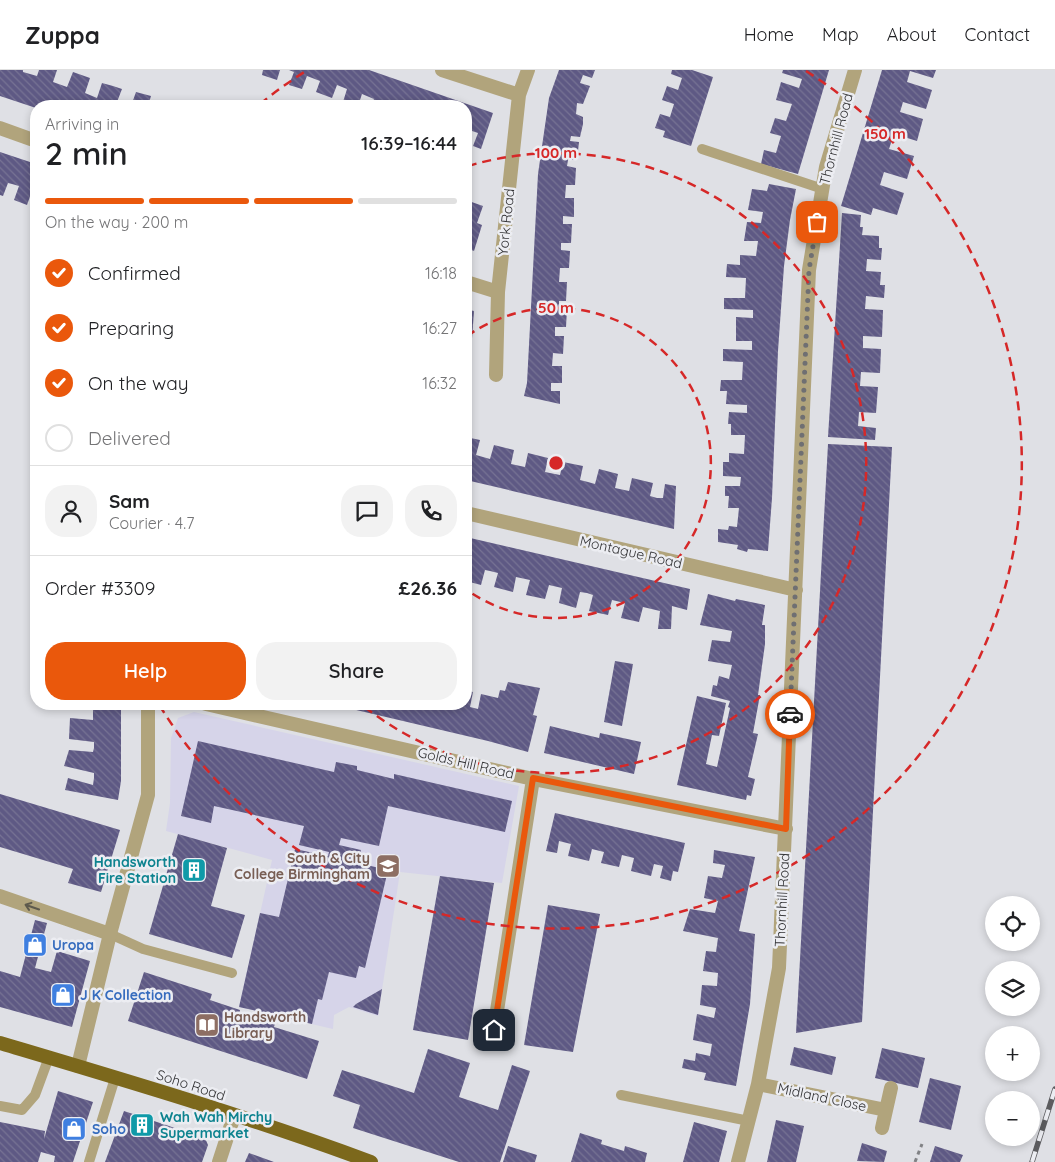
<!DOCTYPE html>
<html lang="en">
<head>
<meta charset="utf-8">
<style>
  body { margin:0; font-family:Quicksand,sans-serif; background:#f2f2f2; color:#202124; height:100vh; display:flex; flex-direction:column; font-size:19px; white-space:nowrap }
  * { box-sizing:border-box; margin:0 }
  p { font-size:16px; color:#757577 }
  .icon { flex:none; width:28px; height:28px; fill:none; stroke:currentColor; stroke-width:2; stroke-linecap:round; stroke-linejoin:round }
  .map { position:relative; flex:1; overflow:hidden }
  .panel { position:absolute; left:30px; top:30px; width:442px; height:610px; display:flex; flex-direction:column; background:#fff; border-radius:20px; box-shadow:0 2px 8px #0003 }
  .panel>* { flex:none }
  .controls { position:absolute; left:985px; top:826px; display:grid; gap:10px }
  .controls a { display:grid; place-items:center; width:55px; height:55px; border-radius:50%; background:#fff; box-shadow:0 2px 8px #0003; font-size:25px }
  .pin { position:absolute; display:grid; place-items:center; width:42px; height:42px; color:#fff; margin:-21px; border-radius:10px; box-shadow:0 2px 8px #0006 }
  .courier { position:absolute; display:grid; place-items:center; width:50px; height:50px; margin:-25px; border:4px solid #ea580c; border-radius:50%; background:#fff; color:#222; box-shadow:0 1px 6px #0007 }
  .overview em { font-style:normal; font-weight:600 }
  .overview div { display:flex; flex-direction:column-reverse }
  .overview { display:flex; align-items:center; justify-content:space-between; height:85px; padding:0 15px }
  h1 { font-size:32px; font-weight:600; line-height:38px }
  .bar { display:grid; grid-template-columns:repeat(4,1fr); gap:8px 5px; align-content:center; height:60px; padding:0 15px }
  .bar i { height:6px; border-radius:4px; background:#e0e0e0 }
  .bar .current { background:#ea580c }
  .bar p { grid-column:span 4 }
  .line { display:flex; align-items:center; gap:12px; padding:0 15px; border-top:1px solid #e0e0e0 }
  .line div { flex:1 }
  .round { display:grid; place-items:center; flex:none; width:52px; height:52px; border-radius:20px; background:#f2f2f2 }
  ol { padding:0 15px; list-style:none }
  li { display:flex; align-items:center; gap:15px; height:55px }
  li p { margin-inline-start:auto }
  li .icon { padding:5px; border-radius:50%; background:#ea580c; color:#fff; stroke-width:4 }
  li:last-child { color:#757577 }
  li i { width:28px; height:28px; border:2px solid #e0e0e0; border-radius:50% }
  .action { display:flex; gap:10px; margin-top:auto; padding:10px 15px }
  .action a { flex:1; height:58px; border-radius:20px; background:#ea580c; color:#fff; font-size:20px; font-weight:600; line-height:58px; text-align:center }
  .action a+a { background:#f2f2f2; color:#202124 }
  header { display:flex; align-items:center; gap:30px; box-sizing:border-box; height:70px; padding:0 25px; background:#fff; border-bottom:1px solid #e0e0e0 }
  header strong { font-size:24px }
  nav { display:flex; gap:28px; margin-inline-start:auto; font-size:18px }
  .map>svg:first-child { display:block }
</style>
</head>
<body>
<header>
<strong>Zuppa</strong>
<nav><a>Home</a><a>Map</a><a>About</a><a>Contact</a></nav>
</header>
<div class="map">
<svg width="1055" height="1092" viewBox="0 0 1055 1092">
  <defs>
    <pattern id="building-back-hatch" width="6" height="6" patternUnits="userSpaceOnUse" patternTransform="scale(1.25)"><rect width="6" height="6" fill="#5e5984"/><path d="M-1 5l2 2M0 0l6 6M5-1l2 2" fill="none" stroke="#777394"/></pattern>
  </defs>
  <rect width="100%" height="100%" fill="#dfe0e5"/>
  <!-- education -->
  <path fill="#d6d4e9" d="M194,642l325,74 -17,97 -102,-11 -22,144 -29,-9 -15,8 -1,14 -94,-22 33,-147 -106,-29 4,-28 1,-65 7,-20z"/>
  <!-- building -->
  <path fill="url(#building-back-hatch)" d="M0,0h23v2l14,4 2,-6h18l-4,12 14,5 6,-15 17,6 -5,15 12,5 5,-15 11,3 9,3 -5,13 11,4h-92v2l-36,-12z
    M263,0h17l-3,10 -15,-5z
    M289,0h80l124,43 -12,36 -8,-3 5,-13 -12,-4v-23h-71l-7,-2 -1,2h-16l3,-7 -12,-5 -4,12h-2l-13,-4 4,-13 -10,-4 -5,13 -16,-6 4,-11 -13,-5 -5,13 -13,-4 5,-13z
    M559,0h36l-3,8 -9,-3 -3,8 10,3 -7,18 -6,-1 -1,11 7,3v7l-3,13 -9,-1 -1,5 9,1 -2,18h-9l-1,6 9,2 -1,17h-9l-1,13h9v19l-11,-1v8h9l-1,19h-10v7l9,1 -1,17h-9l-1,14h8l-1,19h-7v7l8,1 -1,18h-11v9h9l-1,18 -10,-1 -1,13h10v17h-11v8h9v13l-36,-8 3,-13 11,-209 11,-76z
    M672,0h20l21,7 -22,69 -28,-9 2,-6 -10,-3 5,-14 10,3 4,-13 -12,-4 5,-14 11,4 4,-12 -11,-4z
    M783,0h46l-31,104 -37,-10 3,-14 12,3 5,-17 -11,-3 5,-15 11,3 6,-17 -16,-4 5,-18 18,6 3,-9 -20,-6z
    M882,0h54l-3,8 -23,-7 -3,11 25,8 -6,19 -23,-7 -3,10 23,7 -6,22 -23,-7 -5,15 25,7 -7,23 -23,-7 -4,13 24,8 -7,22 -24,-7 -2,7 -30,-9z
    M136,22l15,4 -3,10h-17z
    M0,82l36,12v28l-4,-1 -5,14 -13,-5 5,-14 -7,-2 -4,-1 -5,13 -3,-1z
    M769,114l27,5 -6,31 -6,46 -6,85 -6,147 -4,53 -20,-2 -1,3 -10,-3 1,-4 -20,-3v-13l10,1 1,-4 8,1 2,-19h-11l1,-12h-4v-10h15l1,-9 -18,-1v-14h6v-9l15,1 1,-19h-14v-11h-3l1,-12 18,1v-8l-21,-1 1,-13h-7l1,-11h21l1,-18 -20,-1v-12l29,1v-9h-16v-24l17,1v-8l-29,-1v-11h21l1,-20 -20,-1 1,-13 13,1v-10l16,1 2,-15h-14l3,-19 14,1 2,-11 -15,-2 4,-21 15,2z
    M466,130l17,6 -6,17 5,2 -8,26 -8,-3z
    M842,143l19,2 -1,12h3l-1,8 17,1v12h3l-1,12 -14,-1 -1,12 15,1 -1,13h5l-1,13 -18,-2 -1,13 18,1 -1,27 -19,-1v12l18,1 -1,24 -19,-1 -1,14 18,1 -2,26 -17,-1 -1,14 18,2 -1,12 -47,-3z
    M466,239l8,2 -3,41 -5,-1z
    M466,367l14,3 -4,15 14,4 4,-14 20,5 -3,14 14,3 3,-14 20,5 -3,14 15,3 3,-13 20,4 -3,14 8,2 7,2 4,-15 19,5 -3,14 14,3 3,-13 21,5 -3,13 7,2h6l2,-14 11,2 -2,43 -208,-49z
    M828,374l64,3 -30,575 -66,11z
    M466,467l224,52 -3,21 -15,-4 -1,23h-13l2,-18 -17,-4 -4,15 -18,-4 4,-15 -13,-3 -4,15 -19,-4 4,-16 -6,-2 -7,-1 -4,16 -17,-5 3,-15 -13,-3 -4,14 -19,-4 4,-15 -14,-3 -3,15 -19,-5 4,-14 -8,-2 -5,-1 -4,15 -15,-4z
    M708,524l27,7 1,-2 29,6 -3,20h3v19l-7,51h2l-7,38 5,1 -10,43 7,2 -4,17 -4,-1 -1,5 -69,-15 20,-89 29,7 -7,33 -7,-1 -6,29 11,3 13,-59 -2,-1 2,-6 -19,-5 2,-11 4,1 2,-10 10,3 3,-14 -24,-4 4,-21 18,2 2,-11 -32,-6z
    M615,591l18,3 -11,62 -18,-4z
    M508,612l32,6 -7,27 4,1 -9,36 -40,-11 -153,-36 131,-1v-14l7,2 -3,15 8,2 3,-15 17,4 2,-8 5,1z
    M69,634h52v77l-3,19 -53,-10 3,-12 25,7 1,-7v-5l-30,-7 5,-16 24,2 1,-4v-6l-25,-3 1,-21 23,2v-11l-24,-1z
    M550,656l49,12 1,-5 41,9 -7,32 -90,-21z
    M198,671l136,31 2,-10 21,4v4l37,9v-5l118,27 -7,31 -117,-26 -9,40 -38,-8 -2,7 22,5 -3,13 30,7 -23,98 -6,-2 -3,12 -27,-6 -7,28 -4,-1 -6,25 -35,-8 -3,11 45,14 -12,38 -179,-58 16,-49 68,22 -2,6 30,10 -1,5 24,8 3,-10 -27,-6 21,-94 19,4 16,-68 33,7 1,-4 -30,-7 5,-19 -90,-20 -3,17 -30,-7z
    M0,724l120,36 -19,62 -33,-9 5,-14 -73,-22z
    M555,743l130,30 -7,29 -5,-1 -2,10 -11,-3 3,-12 -9,-2 -3,12 -20,-5 3,-13 -12,-3 -3,12 -18,-4 3,-11 -12,-3 -3,12 -21,-5 3,-12 -12,-3 -2,12 -11,-2z
    M178,764l49,14 -16,58 34,9 -13,43 -83,-24z
    M714,780l41,7 -16,74 16,3 -5,70 -14,82 -32,-6 2,-7 -24,-5 2,-9 11,2 1,-8 14,3 2,-12 -19,-4 4,-26 17,4 2,-10 -16,-3 2,-20 15,1 1,-13 -15,-2 3,-20 10,1 2,-14 -35,-7 7,-22 25,4 3,-12 -14,-3 4,-22 14,2 3,-13 -12,-2z
    M440,806l54,7 -26,157 -55,-10z
    M548,835l52,9 -27,138 -49,-7z
    M35,850l12,3 -12,45 16,4 6,-21 33,10 -18,66 -72,-20v-36l20,6z
    M382,919l-4,26 -25,-8 3,-3z
    M794,977l42,10 -4,18 -42,-10z
    M882,978l43,10 -7,30 -43,-10z
    M428,979l42,14 -11,34 39,13 14,-45 18,6 -30,91h-41l-106,-34 7,-23 -27,-9 9,-26 72,23z
    M930,1008l31,8 -10,44 -32,-8z
    M58,1021l35,11 -20,60h-19l1,-6 -14,-4 -3,10h-38v-40l45,9 -1,8z
    M124,1041l81,27 3,7 -6,17h-97z
    M776,1050l28,6 -8,36h-29z
    M694,1052l33,9 -8,31h-36z
    M580,1063l22,7 -1,4 23,7 1,-5 22,7 -2,9h-74z
    M862,1073l25,8 -3,11 -27,-1z
    M508,1076l29,9 -2,7h-32z
    M935,1076l28,9 -3,7h-30z
    M249,1083l25,9h-29z"/>
  <g fill="none" stroke-linecap="round" stroke-linejoin="round">
    <!-- path -->
    <path stroke="#818285" stroke-width="3" stroke-dasharray="4 4" stroke-linecap="butt" d="M915,1092l7,-18"/>
    <!-- service -->
    <path stroke="#b1a47c" stroke-width="10" d="M702,79l121,40
      M110,864l33,15 89,24
      M621,1025l128,26
      M0,1036l22,4 13,-15 14,-38
      M89,1092l26,-84"/>
    <!-- minor -->
    <path stroke="#b1a47c" stroke-width="14" d="M442,0l77,25
      M0,58l36,13
      M466,212l32,10
      M496,305l2,-83 21,-197 9,-25
      M466,443l330,77
      M206,634l327,75 253,50
      M0,826l110,38
      M494,960l39,-251
      M78,996l32,-132 38,-139v-91
      M758,1014l128,26
      M882,1058l9,-40
      M219,1092l15,-46
      M738,1092l20,-78 21,-116 30,-698 17,-103 29,-97"/>
    <!-- trunk -->
    <path stroke="#7c681c" stroke-width="14" d="M0,973c124,37 250,74 371,119"/>
    <defs>
      <path id="rail" d="M1032,1092l23,-73"/>
    </defs>
    <!-- rail casing -->
    <use href="#rail" stroke="#5c5c5f" stroke-width="5.5"/>
    <!-- rail -->
    <use href="#rail" stroke="#ecedf2" stroke-width="4" stroke-dasharray="11" stroke-linecap="butt"/>
  </g>
  <!-- one-way arrows -->
  <defs><path id="oneway-shaft" d="M-6 0H5M1.5-3L5.5 0L1.5 3" fill="none" stroke-width="1.6" stroke-linecap="round" stroke-linejoin="round" transform="scale(1.25)"/></defs>
  <use stroke="#5e5a4d" href="#oneway-shaft" transform="translate(32 837) rotate(-161)"/>
  <g fill="none" stroke-linecap="round" stroke-linejoin="round">
    <!-- done -->
    <path stroke="#6f6f72" stroke-width="5" stroke-dasharray="0 9" d="M790,644l19,-444 8,-48"/>
    <!-- route -->
    <path stroke="#ea580c" stroke-width="6" d="M494,960l39,-252 253,51 4,-115"/>
  </g>
  <!-- distance rings -->
  <g fill="none" stroke="#d62828" stroke-width="2.5" stroke-dasharray="9 6">
    <path d="M467 266A155 155 0 1 1 467 520"/>
    <path d="M468 96A310 310 0 1 1 361 634"/>
    <path d="M260 34A465 465 0 0 1 306 1M806 1A465 465 0 1 1 160 636"/>
  </g>
  <!-- icons -->
  <defs>
    <symbol id="university-square" viewBox="-11 -11 22 22"><rect x="-9" y="-9" width="18" height="18" rx="4" fill="#8d6e63" stroke="#ecedf2"/><path d="M0-5L7-2L0 1L-7-2ZM-4 1L0 2.5L4 1V4Q0 6-4 4Z" fill="#fff"/></symbol>
    <symbol id="building-square" viewBox="-11 -11 22 22"><rect x="-9" y="-9" width="18" height="18" rx="4" fill="#0f9aa8" stroke="#ecedf2"/><path d="M-4-6H4V6H1V3H-1V6H-4ZM-2.5-4.3h1.7v1.8h-1.7ZM.8-4.3h1.7v1.8H.8ZM-2.5-1h1.7V.8h-1.7ZM.8-1h1.7V.8H.8Z" fill="#fff"/></symbol>
    <symbol id="shop-square" viewBox="-11 -11 22 22"><rect x="-9" y="-9" width="18" height="18" rx="4" fill="#3f7fe0" stroke="#ecedf2"/><path d="M-5-2.5h2.3a2.7 3.5 0 0 1 5.4 0H5L5.5 6h-11ZM-1.5-2.5h3a1.5 2.3 0 0 0-3 0Z" fill="#fff"/></symbol>
    <symbol id="library-square" viewBox="-11 -11 22 22"><rect x="-9" y="-9" width="18" height="18" rx="4" fill="#8d6e63" stroke="#ecedf2"/><path d="M-6-4Q-3-5.5-.7-3.5V5Q-3 3-6 4ZM6-4Q3-5.5 .7-3.5V5Q3 3 6 4Z" fill="#fff"/></symbol>
  </defs>
  <g fill-rule="evenodd">
    <use href="#university-square" x="374" y="782" width="28" height="28"/>
    <use href="#building-square" x="180" y="786" width="28" height="28"/>
    <use href="#shop-square" x="21" y="861" width="28" height="28"/>
    <use href="#shop-square" x="49" y="911" width="28" height="28"/>
    <use href="#library-square" x="193" y="941" width="28" height="28"/>
    <use href="#building-square" x="128" y="1041" width="28" height="28"/>
    <use href="#shop-square" x="60" y="1045" width="28" height="28"/>
  </g>
  <g text-anchor="middle" dominant-baseline="central" stroke-width="5" stroke-linejoin="round" paint-order="stroke">
    <!-- street labels -->
    <g font-size="14" fill="#323234" stroke="#ecedf2">
      <text transform="translate(836 69) rotate(-75)">Thornhill Road</text>
      <text transform="translate(506 152) rotate(-84)">York Road</text>
      <text transform="translate(631 482) rotate(13)">Montague Road</text>
      <text transform="translate(466 693) rotate(13)">Golds Hill Road</text>
      <text transform="translate(782 830) rotate(-87)">Thornhill Road</text>
      <text transform="translate(191 1015) rotate(18)">Soho Road</text>
      <text transform="translate(822 1027) rotate(12)">Midland Close</text>
    </g>
    <!-- education labels -->
    <g font-size="14" font-weight="bold" fill="#785e54" stroke="#ecedf2" text-anchor="end">
      <text x="370" y="788">South &amp; City<tspan x="370" dy="16">College Birmingham</tspan></text>
      <text x="224" y="947" text-anchor="start">Handsworth<tspan x="224" dy="16">Library</tspan></text>
    </g>
    <!-- culture labels -->
    <g font-size="14" font-weight="bold" fill="#0d838f" stroke="#ecedf2" text-anchor="end">
      <text x="176" y="792">Handsworth<tspan x="176" dy="16">Fire Station</tspan></text>
      <text x="160" y="1047" text-anchor="start">Wah Wah Mirchy<tspan x="160" dy="16">Supermarket</tspan></text>
    </g>
    <!-- shop labels -->
    <g font-size="14" font-weight="bold" fill="#366cbe" stroke="#ecedf2" text-anchor="start">
      <text x="52" y="875">Uropa</text>
      <text x="80" y="925">J K Collection</text>
      <text x="92" y="1059">Soho</text>
    </g>
  </g>
  <circle cx="556" cy="393" r="8" fill="#d62828" stroke="#ecedf2" stroke-width="2.5"/>
  <g font-size="15" text-anchor="middle" font-weight="bold" fill="#d62828" stroke="#ecedf2" stroke-width="5" stroke-linejoin="round" paint-order="stroke">
    <text x="885" y="69">150 m</text>
    <text x="556" y="88">100 m</text>
    <text x="556" y="243">50 m</text>
  </g>
</svg>
<div class="controls">
<a><svg class="icon" aria-label="locate" viewBox="0 0 24 24"><circle cx="12" cy="12" r="6"/><path d="M12 2v4M12 18v4M2 12h4M18 12h4"/></svg></a>
<a><svg class="icon" aria-label="layers" viewBox="0 0 24 24"><path d="M12 4l9 5-9 5-9-5zM3 14l9 5 9-5"/></svg></a>
<a>+</a>
<a>−</a>
</div>
<div class="pin" style="left:817px;top:152px;background:#ea580c"><svg class="icon" aria-label="bag" viewBox="0 0 24 24"><path d="M5 8h14l-1 12H6zM9 8a3 3 0 0 1 6 0"/></svg></div>
<div class="pin" style="left:494px;top:960px;background:#1f2937"><svg class="icon" aria-label="home" viewBox="0 0 24 24"><path d="M3 11l9-7 9 7M6 9v11h12V9"/></svg></div>
<div class="courier" style="left:790px;top:644px"><svg class="icon" aria-label="car" viewBox="0 0 24 24"><path d="M5 17H2v-5l4-1 3-4h7l3 4 3 1v5h-3M9 17h6M6 11h13"/><circle cx="7" cy="17" r="2"/><circle cx="17" cy="17" r="2"/></svg></div>
<section class="panel">
<div class="overview"><div><h1>2 min</h1><p>Arriving in</p></div><em>16:39–16:44</em></div>
<div class="bar"><i class="current"></i><i class="current"></i><i class="current"></i><i></i><p>On the way · 200 m</p></div>
<ol>
<li><svg class="icon" aria-label="check" viewBox="0 0 24 24"><path d="M5 12l5 5 9-10"/></svg>Confirmed<p>16:18</p></li>
<li><svg class="icon" aria-label="check" viewBox="0 0 24 24"><path d="M5 12l5 5 9-10"/></svg>Preparing<p>16:27</p></li>
<li><svg class="icon" aria-label="check" viewBox="0 0 24 24"><path d="M5 12l5 5 9-10"/></svg>On the way<p>16:32</p></li>
<li><i></i>Delivered</li>
</ol>
<div class="line" style="height:90px"><a class="round"><svg class="icon" aria-label="person" viewBox="0 0 24 24"><circle cx="12" cy="8" r="4"/><path d="M4 21q1-7 8-7t8 7"/></svg></a><div><b>Sam</b><p>Courier · 4.7</p></div><a class="round"><svg class="icon" aria-label="chat" viewBox="0 0 24 24"><path d="M4 5h16v11H9l-5 4z"/></svg></a><a class="round"><svg class="icon" aria-label="phone" viewBox="0 0 24 24"><path d="M5 4h4l2 5-3 2q2 4 5 5l2-3 5 2v4C11 20 4 13 5 4z"/></svg></a></div>
<div class="line" style="height:65px"><div>Order #3309</div><b>£26.36</b></div>
<div class="action"><a>Help</a><a>Share</a></div>
</section>
</div>
</body>
</html>
